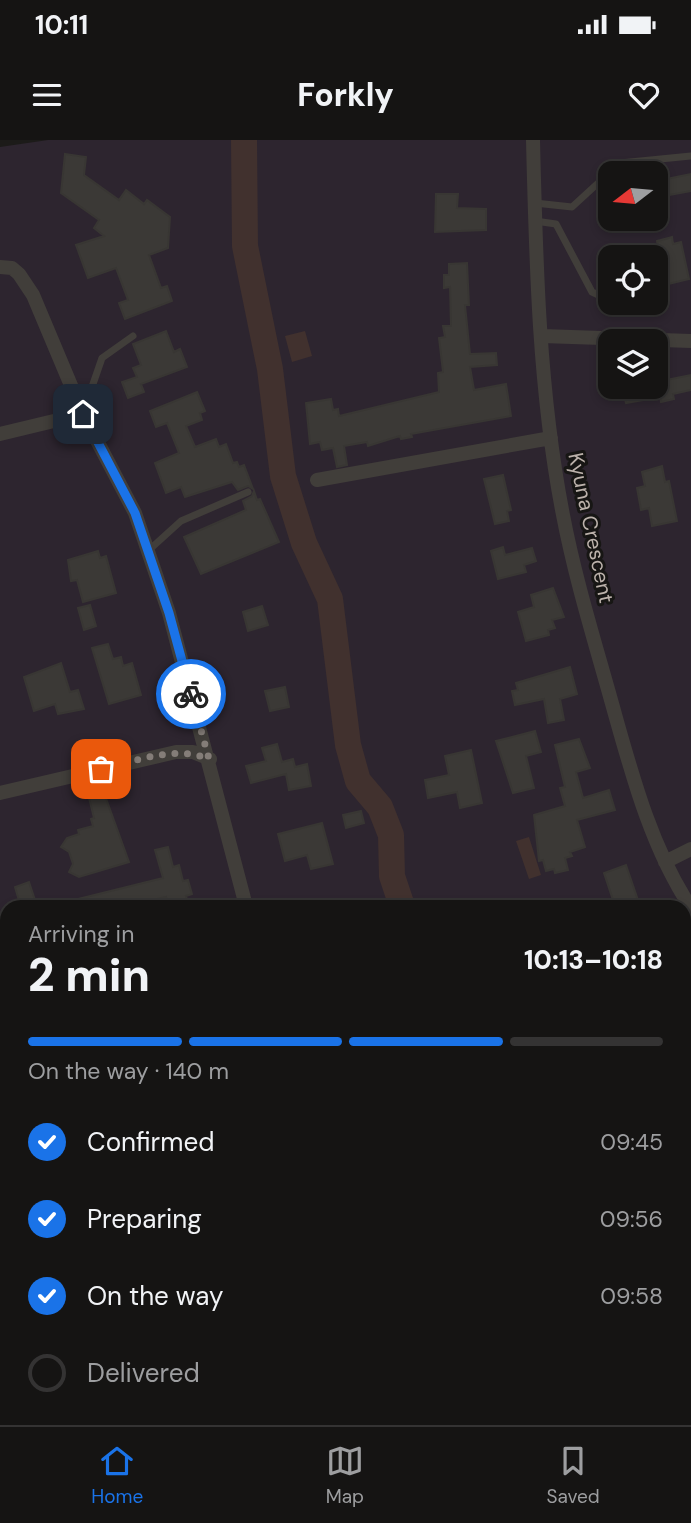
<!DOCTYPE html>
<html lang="en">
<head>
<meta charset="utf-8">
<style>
  body { margin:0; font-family:"DM Sans",sans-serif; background:#1e1d1c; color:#f1f3f6; height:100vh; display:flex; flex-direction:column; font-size:26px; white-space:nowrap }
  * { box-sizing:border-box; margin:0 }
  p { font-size:23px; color:#9d9ea0 }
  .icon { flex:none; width:38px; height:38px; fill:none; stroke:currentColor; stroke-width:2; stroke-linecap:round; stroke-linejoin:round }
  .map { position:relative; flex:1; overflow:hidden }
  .sheet { position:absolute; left:0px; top:760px; width:691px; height:527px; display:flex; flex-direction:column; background:#151413; border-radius:21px 21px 0 0; box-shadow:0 4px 10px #0003,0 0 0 2px #343333 }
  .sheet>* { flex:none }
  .needle { width:46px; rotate:254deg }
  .tools { position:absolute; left:598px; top:21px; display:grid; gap:14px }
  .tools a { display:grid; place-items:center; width:70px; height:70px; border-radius:14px; background:#151413; box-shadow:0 4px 10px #0003,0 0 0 2px #343333; font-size:35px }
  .pin { position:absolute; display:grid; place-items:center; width:60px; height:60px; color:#fff; margin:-30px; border-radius:14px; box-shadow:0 4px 10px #0006 }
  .courier { position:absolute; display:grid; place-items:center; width:70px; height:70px; margin:-35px; border:5px solid #1a73e8; border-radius:50%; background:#fff; color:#222; box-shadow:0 2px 9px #0007 }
  .head em { font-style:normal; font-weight:800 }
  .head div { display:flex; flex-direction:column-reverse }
  .head { display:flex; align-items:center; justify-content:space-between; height:119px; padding:0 28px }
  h1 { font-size:46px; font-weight:800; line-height:52px }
  .bar { display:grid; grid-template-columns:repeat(4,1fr); gap:10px 7px; align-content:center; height:84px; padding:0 28px }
  .bar i { height:9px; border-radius:5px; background:#343333 }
  .bar .on { background:#1a73e8 }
  .bar p { grid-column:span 4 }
  ol { padding:0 28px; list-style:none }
  li { display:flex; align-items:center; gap:21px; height:77px }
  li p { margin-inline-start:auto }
  li .icon { padding:7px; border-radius:50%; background:#1a73e8; color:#fff; stroke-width:4 }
  li:last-child { color:#9d9ea0 }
  li i { width:38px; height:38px; border:4px solid #343333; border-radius:50% }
  .status { display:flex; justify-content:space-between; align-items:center; height:49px; padding:0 35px; background:#151413; direction:ltr }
  .status svg { height:19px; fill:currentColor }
  header { display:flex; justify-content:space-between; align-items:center; height:91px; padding:0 28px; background:#151413; font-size:32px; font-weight:800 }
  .tabs { display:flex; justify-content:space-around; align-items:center; height:98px; border-top:2px solid #343333; background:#151413; font-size:19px; color:#9d9ea0 }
  .tabs a { display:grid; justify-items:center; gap:4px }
  .tabs .on { color:#1a73e8 }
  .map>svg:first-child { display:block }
</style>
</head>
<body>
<div class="status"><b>10:11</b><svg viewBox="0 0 49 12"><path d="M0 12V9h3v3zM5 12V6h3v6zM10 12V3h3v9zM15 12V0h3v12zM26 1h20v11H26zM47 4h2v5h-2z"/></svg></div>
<header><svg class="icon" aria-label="menu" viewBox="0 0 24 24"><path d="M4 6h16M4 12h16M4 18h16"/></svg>Forkly<svg class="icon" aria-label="heart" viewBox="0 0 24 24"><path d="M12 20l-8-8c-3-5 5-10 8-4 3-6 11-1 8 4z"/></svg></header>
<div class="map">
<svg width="691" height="1285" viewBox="0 0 691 1285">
  <rect width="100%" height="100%" fill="#1c1b19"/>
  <!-- green -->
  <path fill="#2d252f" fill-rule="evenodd" d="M48,0h643v1285h-638l-1,-6h632v-513h-677v343l-7,-27v-1075zM611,33h45v46h-45zM611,117h45v46h-45zM611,201h45v46h-45z"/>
  <!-- water -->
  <path fill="#41312e" d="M305,191l7,25 -20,6 -7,-26z
    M529,697l12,38 -12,4 -13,-38z"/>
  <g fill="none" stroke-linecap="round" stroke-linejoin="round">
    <!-- river -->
    <path stroke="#41312e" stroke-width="26" d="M244,0l1,106 25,123 13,107 21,67 26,56 18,146 10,36 22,26 11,28 1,41 10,30"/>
  </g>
  <!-- building -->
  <path fill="#3b3936" stroke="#383633" stroke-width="2" d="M65,14l21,3 -2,18 35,25 7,-10 18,14 3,-4 23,17 -2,31 -19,7 12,33 6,-2 5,15 -47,18 -6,-16 9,-3 -12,-32 -28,10 -12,-33 28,-9 -10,-8 5,-8 -38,-27z
    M691,34v17l-32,6 -3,-2v-14z
    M436,54h22l-1,14 29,1v21l-51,2z
    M672,97l1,7 8,-2 8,37 -25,6 -8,-28h-22v-5l24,-5 -1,-6z
    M467,123l2,42h-4l5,49 26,-1 1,12 -27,2 4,23 32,-6 5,32 -100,18 1,3 -11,2 -1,-3 -32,10 -1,-4 -23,4 3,19 -10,2 -4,-19 -11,2 -2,-8 -10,2 -4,-41 25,-4 2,11 5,-1 1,7 100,-24 -1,-19 5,-1 -4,-34 6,-1 -2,-11h8l-1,-39 -6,1v-13h5v-11z
    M166,191l8,21 6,-3 7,18 -46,17 3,8 -16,6 -6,-16 15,-5 -4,-9 8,-3 -8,-21z
    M691,235v15l-18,4 1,5 -13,3 -1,-5 -34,6 -4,-16h34v-5z
    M197,252l8,19 -5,2 2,7 -16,6 9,21 21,-8 3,8 7,-3 7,19 4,-1 2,5 5,-2 9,24 -5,-3 -10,4 -6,-8 -47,15 -4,-10 -15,6 -11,-30 24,-10 -12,-30 -11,4 -6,-16z
    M662,326l3,16 4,-1 8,40 -25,5 -3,-18 -8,2 -4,-22 8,-2 -3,-14z
    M503,335l8,35 -4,1 2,10 -14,3 -11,-45z
    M254,351l3,9 3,-1 19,43 -78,32 -17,-37 62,-27 -3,-9 9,-5z
    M503,407l2,8 27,-7 4,13 -12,4 2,7 -28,7 -7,-28z
    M98,411l2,7 6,-2 10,37 -33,9 -6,-22 -6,1 -3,-21z
    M553,448l11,29 -12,3 3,8 -7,2 1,5 -23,6 -8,-29 16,-5 -3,-12z
    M90,465l6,21 -12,4 -6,-22z
    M262,466l6,19 -20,6 -5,-19z
    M108,504l5,15 8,-2 2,9 9,-3 9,32 -32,9 -17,-56z
    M61,523l9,29 8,-2 6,19 -26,5 -3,-10 -21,7 -10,-34z
    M570,527l7,27 -17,5 4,21 -16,3 -4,-24 -29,6 -3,-14 6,-1 -2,-7z
    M285,547l4,20 -19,4 -5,-20z
    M535,591l6,21 -15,4 8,32 -21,5 -17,-52z
    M579,599l11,29 -14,4 7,26 26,-8 6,20 -38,10 8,27 -15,5 2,4 -7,2 3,12 -13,3 -1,-4 -8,2 -3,-11 -4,1 -5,-46 31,-9 -5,-18 5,-1 -10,-42z
    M277,604l5,18 11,-3 2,8 12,-3 4,22 -22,4 -3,-16 -35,9 -5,-17 20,-5 -4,-13z
    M471,610l11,53 -22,5 -3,-16 -29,6 -3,-18 24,-5 -4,-19z
    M103,650l26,72 -50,15 -10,-5 4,-8 -4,-12 -8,-5 6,-9 12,-4 -1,-4 15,-4 -2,-7 3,-1 -6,-24z
    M361,671l3,12 -18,5 -3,-13z
    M322,683l11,41 -22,5 -4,-14 -22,6 -7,-27z
    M168,707l5,20 6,-2 4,16 5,-1 4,14 -6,2 3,10h-21l-2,-9 -38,9h-65l-1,-3 101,-25 -8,-28z
    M626,725l14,41h-25l-11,-33z
    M29,742l6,18 -15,4 -5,-17z"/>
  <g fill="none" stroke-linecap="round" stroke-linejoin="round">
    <!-- lane -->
    <path stroke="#413e3a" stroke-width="7" d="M535,63l37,4 48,-44 71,-7
      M535,81l21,3 36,68 19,9
      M84,270l18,-52 31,-22
      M149,410l32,-29 67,-29"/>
    <!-- street -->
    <path stroke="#413e3a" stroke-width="14" d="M533,0c3,125 6,252 30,375 12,63 31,124 48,185 20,71 39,146 80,208
      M0,127l12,1 7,6 14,21 50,119 52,99 34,100 77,293
      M542,196l149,5
      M0,294l83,-20
      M317,340l234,-42
      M0,653l176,-41h17l17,7
      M665,722l26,-13
      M389,1279l2,6"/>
    <!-- secondary -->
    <path stroke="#514c48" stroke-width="21" d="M0,1192l7,23
      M25,1279l2,6"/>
  </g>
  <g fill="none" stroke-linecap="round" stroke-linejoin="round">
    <!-- done -->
    <path stroke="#847d78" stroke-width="7" stroke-dasharray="0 12.6" d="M101,629c36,-8 73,-24 108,-10l-18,-65"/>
    <!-- route -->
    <path stroke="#1a73e8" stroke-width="9" d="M83,274l52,99 34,100 22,81"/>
  </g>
  <g text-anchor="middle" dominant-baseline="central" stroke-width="6" stroke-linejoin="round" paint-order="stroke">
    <!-- street labels -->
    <g font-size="21" fill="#bcb2ab" stroke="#171614">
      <text transform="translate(591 388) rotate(78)">Kyuna Crescent</text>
    </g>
  </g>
</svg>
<div class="tools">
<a><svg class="needle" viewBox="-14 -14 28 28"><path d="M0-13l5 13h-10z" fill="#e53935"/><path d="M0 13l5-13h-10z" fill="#9d9ea0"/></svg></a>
<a><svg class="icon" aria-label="locate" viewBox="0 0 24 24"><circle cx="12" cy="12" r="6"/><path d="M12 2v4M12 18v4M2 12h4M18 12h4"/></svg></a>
<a><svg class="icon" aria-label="layers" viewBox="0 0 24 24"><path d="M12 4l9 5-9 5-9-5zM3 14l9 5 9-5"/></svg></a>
</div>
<div class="pin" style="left:101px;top:629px;background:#ea580c"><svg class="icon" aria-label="bag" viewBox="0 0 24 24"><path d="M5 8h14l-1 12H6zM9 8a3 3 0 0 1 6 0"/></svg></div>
<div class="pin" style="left:83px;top:274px;background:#1f2937"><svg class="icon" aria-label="home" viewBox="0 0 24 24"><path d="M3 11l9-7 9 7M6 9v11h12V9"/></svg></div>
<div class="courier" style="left:191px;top:554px"><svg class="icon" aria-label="bike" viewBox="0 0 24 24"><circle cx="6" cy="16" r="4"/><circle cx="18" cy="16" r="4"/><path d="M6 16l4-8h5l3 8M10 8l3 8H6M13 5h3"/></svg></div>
<section class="sheet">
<div class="head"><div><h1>2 min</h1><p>Arriving in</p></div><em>10:13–10:18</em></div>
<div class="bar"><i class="on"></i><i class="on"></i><i class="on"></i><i></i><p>On the way · 140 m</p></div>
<ol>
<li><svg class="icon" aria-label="check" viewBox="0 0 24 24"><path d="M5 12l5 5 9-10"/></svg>Confirmed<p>09:45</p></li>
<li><svg class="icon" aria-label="check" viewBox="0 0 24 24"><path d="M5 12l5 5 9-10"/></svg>Preparing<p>09:56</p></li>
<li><svg class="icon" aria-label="check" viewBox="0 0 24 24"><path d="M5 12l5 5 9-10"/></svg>On the way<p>09:58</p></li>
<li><i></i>Delivered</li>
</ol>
</section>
</div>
<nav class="tabs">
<a class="on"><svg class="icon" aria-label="home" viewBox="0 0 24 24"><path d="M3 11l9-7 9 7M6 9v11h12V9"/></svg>Home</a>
<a><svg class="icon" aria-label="map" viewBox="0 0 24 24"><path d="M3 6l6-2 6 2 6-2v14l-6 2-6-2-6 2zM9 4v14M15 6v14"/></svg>Map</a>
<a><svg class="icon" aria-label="saved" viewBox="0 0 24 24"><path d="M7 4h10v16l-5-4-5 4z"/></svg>Saved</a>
</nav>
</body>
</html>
